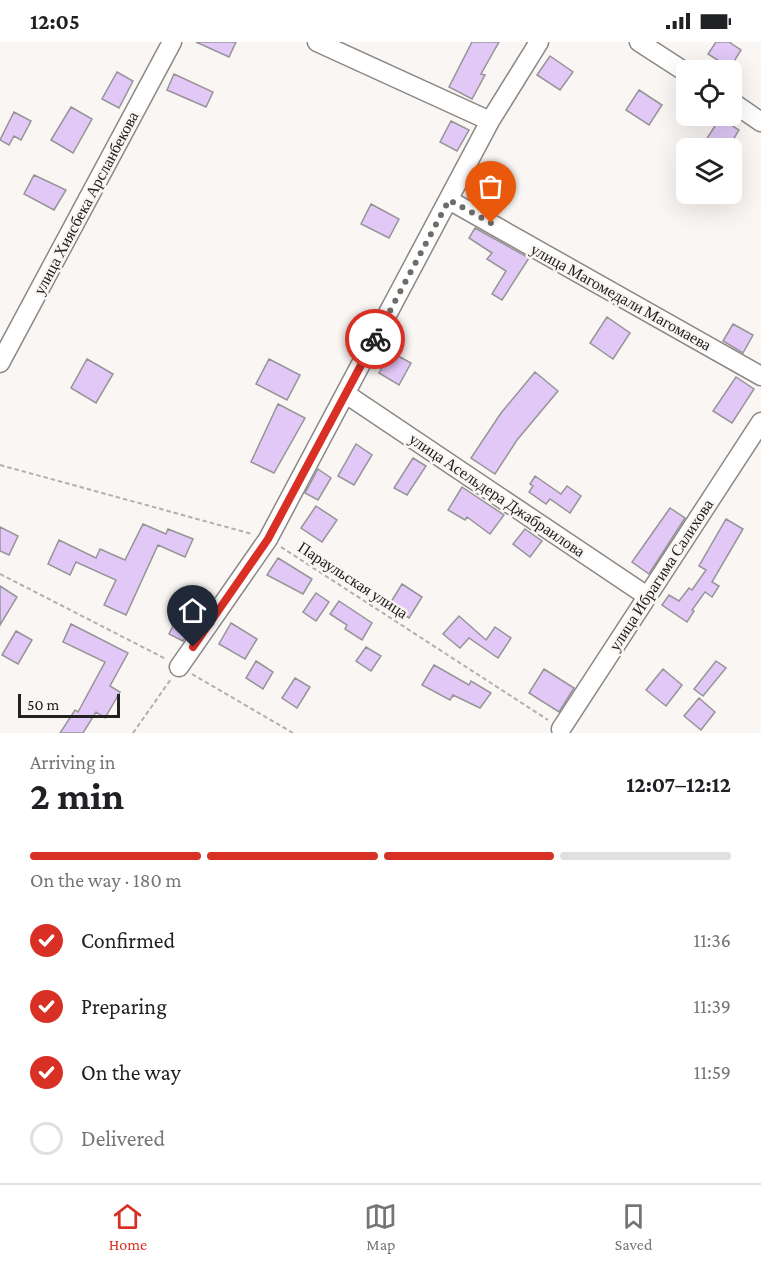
<!DOCTYPE html>
<html lang="en">
<head>
<meta charset="utf-8">
<style>
  body { margin:0; font-family:"Crimson Pro",serif; background:#f6f6f6; color:#202124; height:100vh; display:flex; flex-direction:column; font-size:22px; white-space:nowrap }
  * { box-sizing:border-box; margin:0 }
  p { font-size:20px; color:#757577 }
  .icon { flex:none; width:33px; height:33px; fill:none; stroke:currentColor; stroke-width:2; stroke-linecap:round; stroke-linejoin:round }
  .map { position:relative; height:691px; overflow:hidden }
  .side { display:flex; flex-direction:column; background:#fff; flex:1 }
  .side>* { flex:none }
  .buttons { position:absolute; left:676px; top:18px; display:grid; gap:12px }
  .buttons a { display:grid; place-items:center; width:66px; height:66px; border-radius:9px; background:#fff; box-shadow:0 6px 24px #0002; font-size:30px }
  .scale { position:absolute; left:18px; bottom:15px; width:102px; box-sizing:border-box; padding-left:6px; border:3px solid #22211f; border-top:0; font-size:16px; line-height:21px; white-space:nowrap; color:#22211f; -webkit-text-stroke:4px #f9f6f3; paint-order:stroke }
  .pin { position:absolute; display:grid; place-items:center; width:51px; height:51px; color:#fff; margin:-62px -26px; border-radius:50% 50% 50% 0; rotate:-45deg; box-shadow:0 0 6px #0007 }
  .pin .icon { rotate:45deg }
  .courier { position:absolute; display:grid; place-items:center; width:60px; height:60px; margin:-30px; border:4px solid #d93025; border-radius:50%; background:#fff; color:#222; box-shadow:0 2px 8px #0007 }
  .head em { font-style:normal; font-weight:700 }
  .head div { display:flex; flex-direction:column-reverse }
  .head { display:flex; align-items:center; justify-content:space-between; height:102px; padding:0 30px }
  h1 { font-size:39px; font-weight:700; line-height:45px }
  .bar { display:grid; grid-template-columns:repeat(4,1fr); gap:9px 6px; align-content:center; height:72px; padding:0 30px }
  .bar i { height:8px; border-radius:4px; background:#e0e0e0 }
  .bar .current { background:#d93025 }
  .bar p { grid-column:span 4 }
  ol { padding:0 30px; list-style:none }
  li { display:flex; align-items:center; gap:18px; height:66px }
  li p { margin-inline-start:auto }
  li .icon { padding:6px; border-radius:50%; background:#d93025; color:#fff; stroke-width:4 }
  li:last-child { color:#757577 }
  li i { width:33px; height:33px; border:3px solid #e0e0e0; border-radius:50% }
  .status { display:flex; justify-content:space-between; align-items:center; height:42px; padding:0 30px; background:#fff; direction:ltr }
  .status svg { height:16px; fill:currentColor }
  .dock { display:flex; justify-content:space-around; align-items:center; height:84px; border-top:2px solid #e0e0e0; background:#fff; font-size:16px; color:#757577 }
  .dock a { display:grid; justify-items:center; gap:3px }
  .dock .current { color:#d93025 }
  .map>svg:first-child { display:block }
</style>
</head>
<body>
<div class="status"><b>12:05</b><svg viewBox="0 0 49 12"><path d="M0 12V9h3v3zM5 12V6h3v6zM10 12V3h3v9zM15 12V0h3v12zM26 1h20v11H26zM47 4h2v5h-2z"/></svg></div>
<div class="map">
<svg width="761" height="691" viewBox="0 0 761 691">
  <rect width="100%" height="100%" fill="#f9f6f3"/>
  <!-- building -->
  <path fill="#e1c8f7" stroke="#969497" stroke-width="1.5" d="M196,0h40l-7,15z
    M472,0h27l-18,32 4,1 -13,24 -23,-12z
    M716,0h13l12,8 -11,18 -22,-14z
    M550,14l23,16 -13,18 -23,-15z
    M117,30l16,9 -14,27 -17,-9z
    M174,32l39,18 -7,15 -39,-17z
    M639,48l23,15 -13,20 -23,-15z
    M71,65l21,12 -19,34 -22,-13z
    M14,70l17,9 -10,19 -7,-4 -5,9 -9,-5z
    M720,76l19,12 -11,18h-8l-14,-8z
    M451,79l18,9 -12,21 -17,-9z
    M34,133l32,15 -12,20 -30,-16z
    M371,162l28,15 -10,19 -28,-14z
    M475,186l54,30 -27,42 -10,-6 14,-23 -19,-12 5,-6 -23,-15z
    M607,275l23,16 -17,26 -23,-16z
    M733,282l20,11 -10,18 -20,-12z
    M391,310l20,11 -12,22 -20,-12z
    M87,317l26,15 -17,29 -25,-15z
    M269,317l31,16 -13,25 -31,-16z
    M535,330l23,19 -41,49 -22,34 -24,-16 30,-45z
    M736,335l18,12 -22,34 -19,-12z
    M278,362l27,14 -31,55 -23,-11z
    M356,402l16,11 -18,30 -16,-9z
    M413,416l13,8 -19,29 -13,-7z
    M318,427l13,9 -13,22 -13,-7z
    M535,434l26,18 6,-8 14,10 -11,17 -20,-14 -4,5 -17,-12 4,-6 -3,-2z
    M462,445l42,28 -14,19 -23,-17 -2,3 -17,-10z
    M316,464l21,14 -15,22 -21,-14z
    M670,466l15,10 -36,56 -17,-12z
    M726,477l17,10 -31,53 7,4 -7,11 -7,-5 -13,18 2,1 -7,11 -25,-17 7,-10 10,6 10,-13 3,2 14,-20 -7,-4z
    M143,482l23,10 2,-5 25,10 -8,18 -27,-12 -32,70 -22,-10 12,-25 -40,-18 -6,13 -22,-11 11,-24 37,18 4,-9 25,11z
    M0,485l18,9 -9,19 -9,-4z
    M525,487l17,12 -12,16 -17,-13z
    M278,516l34,21 -9,15 -36,-19z
    M402,542l20,13 -13,21 -20,-13z
    M0,544l17,11 -17,28z
    M316,551l13,9 -13,19 -13,-9z
    M188,554l17,9 -22,36 -14,-7z
    M339,559l33,22 -10,17 -17,-11 2,-4 -17,-11z
    M459,574l27,24 9,-13 16,11 -13,20 -29,-20 -9,10 -17,-14z
    M231,581l26,16 -12,20 -26,-15z
    M71,582l57,29 -18,33 10,6 -15,26 -9,-6 -13,21h-23l15,-23 3,2 27,-50 -42,-20z
    M16,589l16,9 -14,24 -16,-9z
    M366,605l15,9 -10,15 -15,-10z
    M256,619l17,11 -10,17 -17,-11z
    M716,619l10,7 -23,28 -9,-7z
    M434,623l35,20 2,-4 20,12 -11,15 -27,-13 -3,5 -28,-15z
    M544,627l30,19 -15,24 -30,-19z
    M663,627l19,16 -16,21 -20,-16z
    M295,636l15,9 -13,21 -15,-10z
    M699,656l16,14 -14,18 -17,-14z"/>
  <g fill="none" stroke-linecap="round" stroke-linejoin="round">
    <defs>
      <path id="minor" d="M317,0l173,79
        M639,0l48,31
        M732,60l29,20
        M449,158l312,176
        M0,321l172,-321
        M346,352l301,202
        M179,625l89,-128 222,-418 49,-79
        M561,687l200,-307"/>
    </defs>
    <!-- minor casing -->
    <use href="#minor" stroke="#8b8885" stroke-width="21"/>
    <!-- path -->
    <path stroke="#b2afad" stroke-width="2" stroke-dasharray="4.5 3" stroke-linecap="butt" d="M0,423l252,69
      M281,505l267,173
      M0,532l166,85
      M192,632l101,59
      M133,691l38,-54"/>
    <!-- minor -->
    <use href="#minor" stroke="#fff" stroke-width="18"/>
  </g>
  <g fill="none" stroke-linecap="round" stroke-linejoin="round">
    <!-- done -->
    <path stroke="#6d6c69" stroke-width="6" stroke-dasharray="0 10.8" d="M375,297l74,-139 42,23"/>
    <!-- route -->
    <path stroke="#d93025" stroke-width="8" d="M193,605l75,-108 107,-200"/>
  </g>
  <g text-anchor="middle" dominant-baseline="central" stroke-width="5" stroke-linejoin="round" paint-order="stroke">
    <!-- street labels -->
    <g font-size="16" fill="#22211f" stroke="#f9f6f3">
      <text transform="translate(86 161) rotate(-62)">улица Хиясбека Арсланбекова</text>
      <text transform="translate(621 255) rotate(29)">улица Магомедали Магомаева</text>
      <text transform="translate(497 453) rotate(34)">улица Асельдера Джабраилова</text>
      <text transform="translate(661 533) rotate(-57)">улица Ибрагима Салихова</text>
      <text transform="translate(353 538) rotate(33)">Параульская улица</text>
    </g>
  </g>
</svg>
<div class="buttons">
<a><svg class="icon" aria-label="locate" viewBox="0 0 24 24"><circle cx="12" cy="12" r="6"/><path d="M12 2v4M12 18v4M2 12h4M18 12h4"/></svg></a>
<a><svg class="icon" aria-label="layers" viewBox="0 0 24 24"><path d="M12 4l9 5-9 5-9-5zM3 14l9 5 9-5"/></svg></a>
</div>
<div class="scale">50 m</div>
<div class="pin" style="left:491px;top:181px;background:#ea580c"><svg class="icon" aria-label="bag" viewBox="0 0 24 24"><path d="M5 8h14l-1 12H6zM9 8a3 3 0 0 1 6 0"/></svg></div>
<div class="pin" style="left:193px;top:605px;background:#1f2937"><svg class="icon" aria-label="home" viewBox="0 0 24 24"><path d="M3 11l9-7 9 7M6 9v11h12V9"/></svg></div>
<div class="courier" style="left:375px;top:297px"><svg class="icon" aria-label="bike" viewBox="0 0 24 24"><circle cx="6" cy="16" r="4"/><circle cx="18" cy="16" r="4"/><path d="M6 16l4-8h5l3 8M10 8l3 8H6M13 5h3"/></svg></div>
</div>
<section class="side">
<div class="head"><div><h1>2 min</h1><p>Arriving in</p></div><em>12:07–12:12</em></div>
<div class="bar"><i class="current"></i><i class="current"></i><i class="current"></i><i></i><p>On the way · 180 m</p></div>
<ol>
<li><svg class="icon" aria-label="check" viewBox="0 0 24 24"><path d="M5 12l5 5 9-10"/></svg>Confirmed<p>11:36</p></li>
<li><svg class="icon" aria-label="check" viewBox="0 0 24 24"><path d="M5 12l5 5 9-10"/></svg>Preparing<p>11:39</p></li>
<li><svg class="icon" aria-label="check" viewBox="0 0 24 24"><path d="M5 12l5 5 9-10"/></svg>On the way<p>11:59</p></li>
<li><i></i>Delivered</li>
</ol>
</section>
<nav class="dock">
<a class="current"><svg class="icon" aria-label="home" viewBox="0 0 24 24"><path d="M3 11l9-7 9 7M6 9v11h12V9"/></svg>Home</a>
<a><svg class="icon" aria-label="map" viewBox="0 0 24 24"><path d="M3 6l6-2 6 2 6-2v14l-6 2-6-2-6 2zM9 4v14M15 6v14"/></svg>Map</a>
<a><svg class="icon" aria-label="saved" viewBox="0 0 24 24"><path d="M7 4h10v16l-5-4-5 4z"/></svg>Saved</a>
</nav>
</body>
</html>
